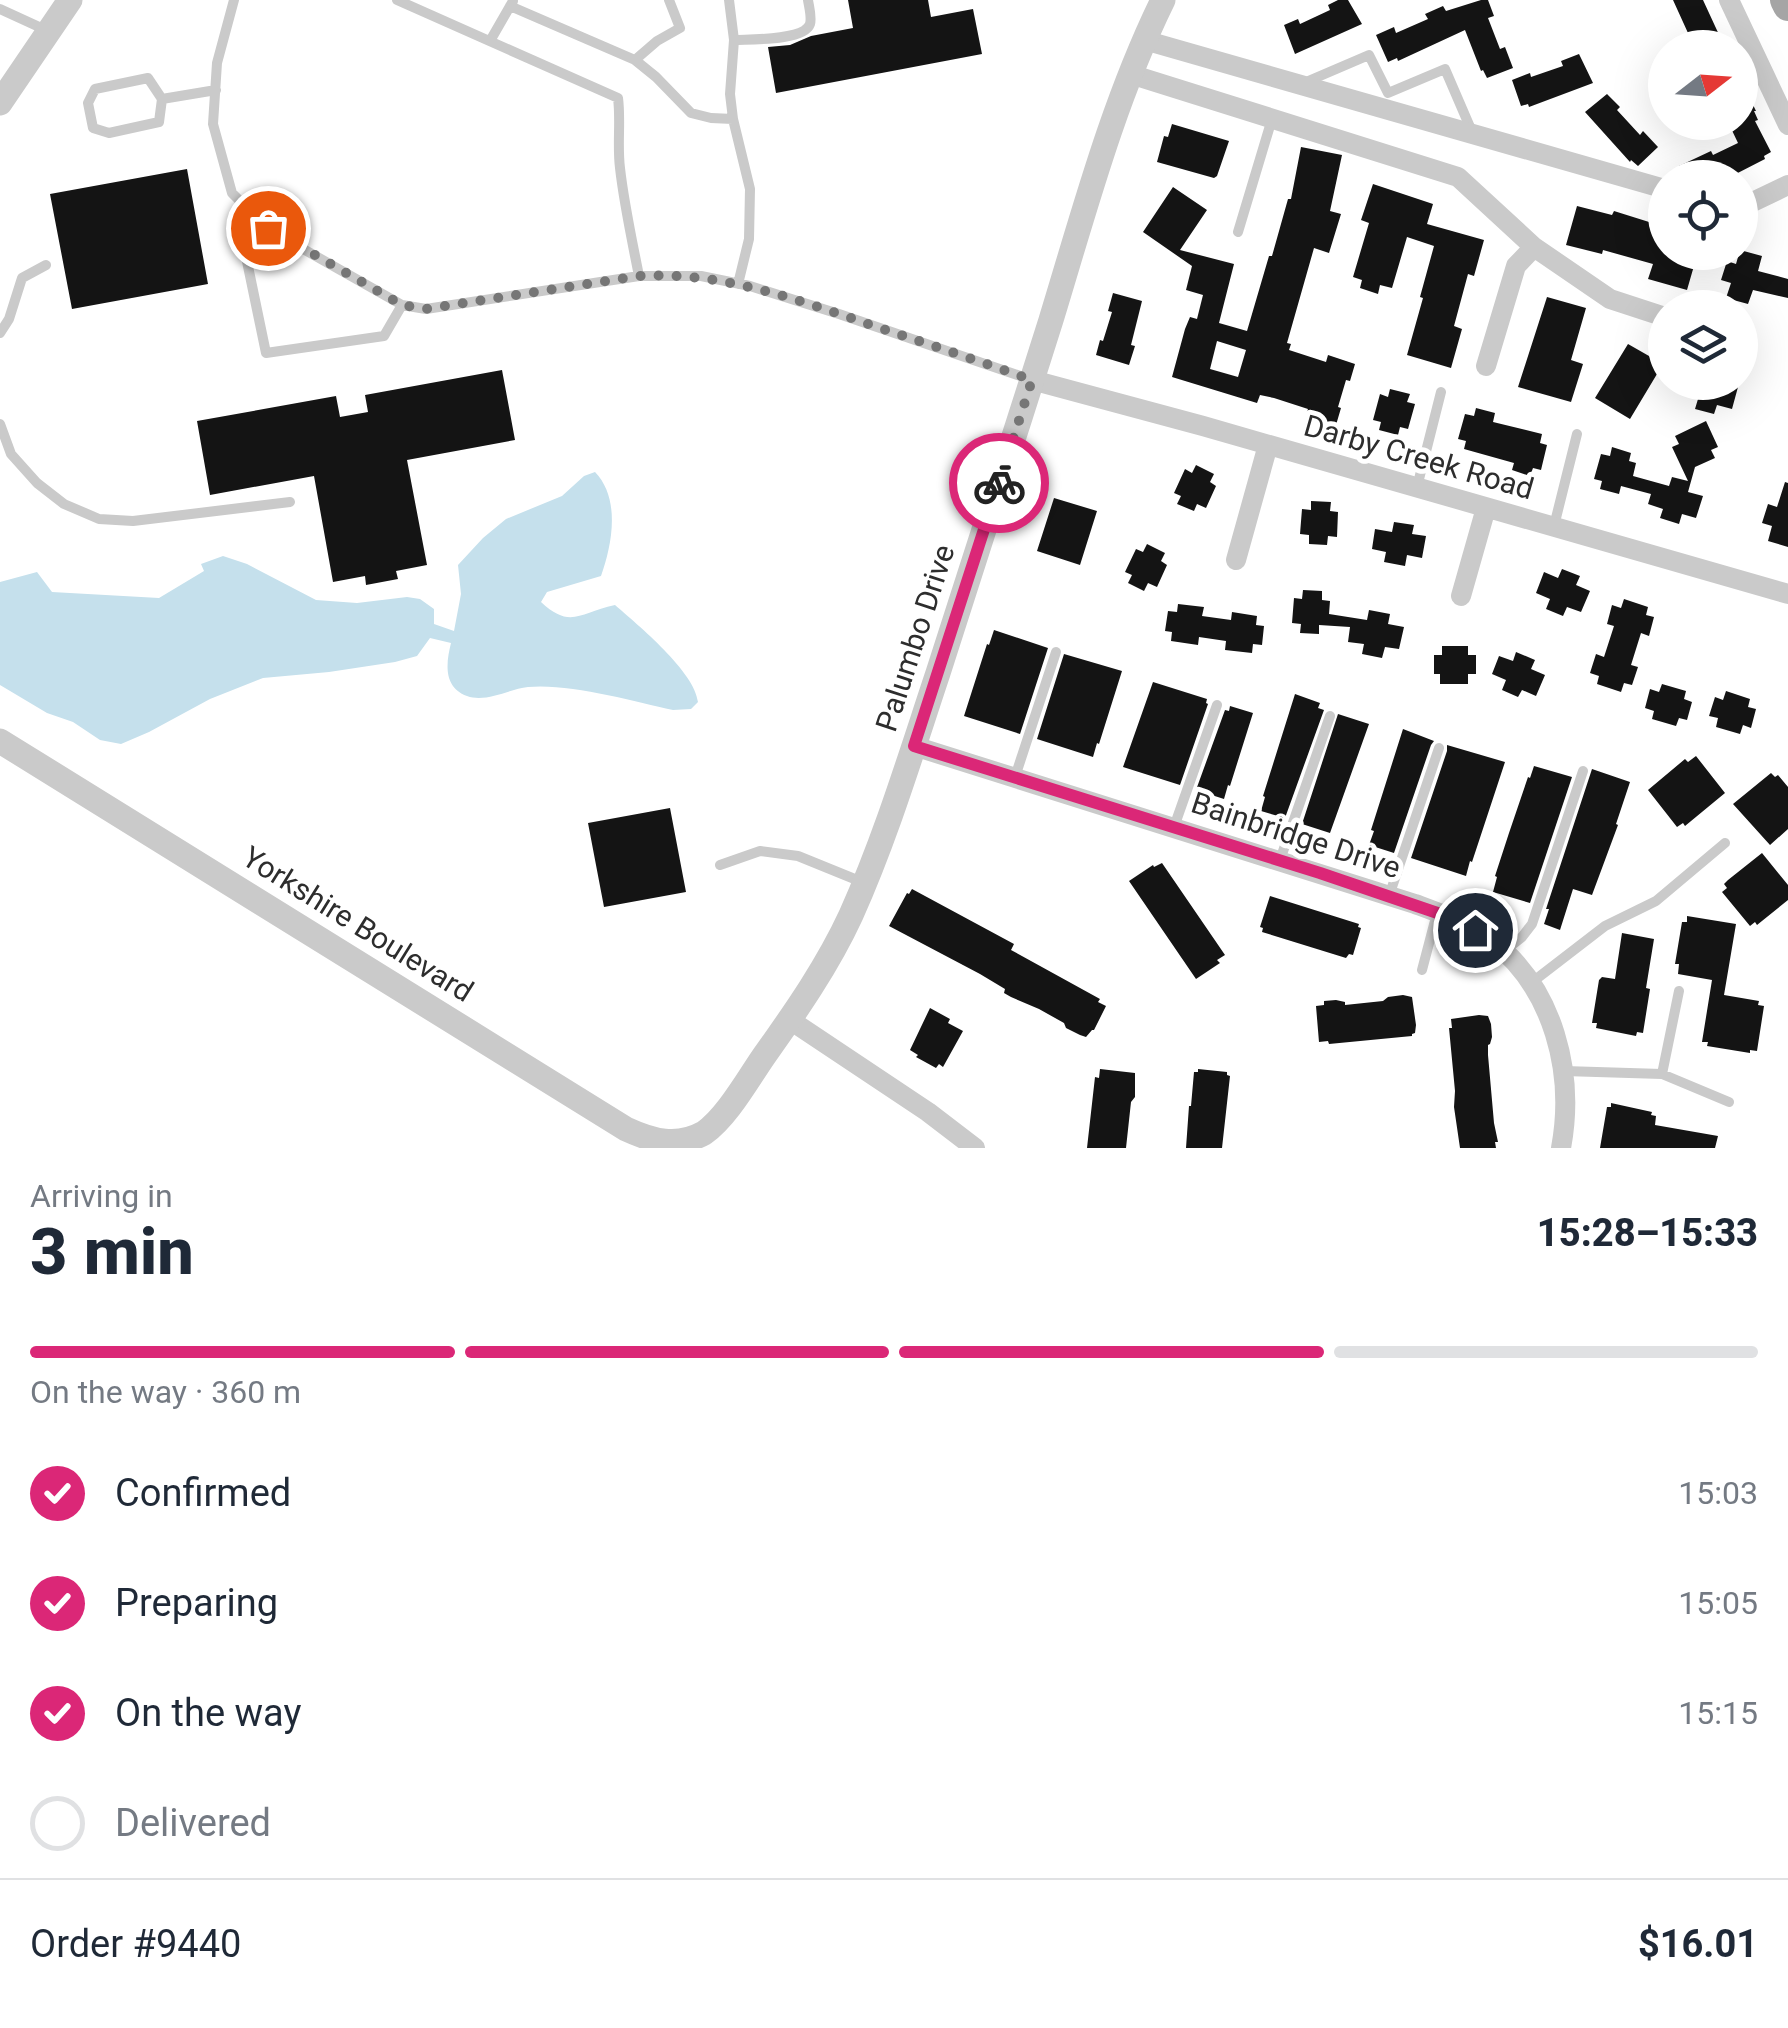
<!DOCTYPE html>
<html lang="en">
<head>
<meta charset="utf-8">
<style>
  body { margin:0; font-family:Roboto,sans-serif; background:#f2f2f3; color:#1f2937; height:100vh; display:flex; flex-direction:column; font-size:38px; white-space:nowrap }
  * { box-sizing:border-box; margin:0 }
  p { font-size:32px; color:#747a83 }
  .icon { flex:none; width:55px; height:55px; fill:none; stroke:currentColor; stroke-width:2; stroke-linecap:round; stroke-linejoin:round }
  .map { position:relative; height:1148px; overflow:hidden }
  .details { display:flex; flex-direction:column; background:#fff; flex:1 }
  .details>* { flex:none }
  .needle { width:65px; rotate:73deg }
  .fabs { position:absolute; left:1648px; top:30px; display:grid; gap:20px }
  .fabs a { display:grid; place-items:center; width:110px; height:110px; border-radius:50%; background:#fff; box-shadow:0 10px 40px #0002; font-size:50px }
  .pin { position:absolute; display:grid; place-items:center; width:85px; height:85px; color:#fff; margin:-42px; border:5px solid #fff; border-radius:50%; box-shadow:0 2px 10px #0007 }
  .courier { position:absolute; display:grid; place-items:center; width:100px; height:100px; margin:-50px; border:8px solid #db2777; border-radius:50%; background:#fff; color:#222; box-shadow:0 2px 12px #0007 }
  .head em { font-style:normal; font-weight:800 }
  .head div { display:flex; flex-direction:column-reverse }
  .head { display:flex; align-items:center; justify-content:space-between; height:170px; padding:0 30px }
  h1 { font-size:65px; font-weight:800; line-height:75px }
  .bar { display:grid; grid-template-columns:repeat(4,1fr); gap:15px 10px; align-content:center; height:120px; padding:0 30px }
  .bar i { height:12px; border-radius:8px; background:#e0e1e3 }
  .bar .current { background:#db2777 }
  .bar p { grid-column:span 4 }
  .line { display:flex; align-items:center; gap:25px; padding:0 30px; border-top:2px solid #e0e1e3 }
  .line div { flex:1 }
  ol { padding:0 30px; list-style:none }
  li { display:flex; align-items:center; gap:30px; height:110px }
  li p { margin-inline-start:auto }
  li .icon { padding:10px; border-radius:50%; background:#db2777; color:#fff; stroke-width:4 }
  li:last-child { color:#747a83 }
  li i { width:55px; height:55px; border:5px solid #e0e1e3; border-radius:50% }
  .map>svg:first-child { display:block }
</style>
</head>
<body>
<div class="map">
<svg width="1788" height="1148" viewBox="0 0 1788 1148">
  <rect width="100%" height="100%" fill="#fff"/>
  <!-- water -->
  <path fill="#c5e0ec" d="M595,472c26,27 17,73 6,104l-54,16 -6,10c30,28 39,10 74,3 23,20 80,67 83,97l-7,7 -18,1c-40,-9 -105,-27 -145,-23 -19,2 -42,16 -61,9 -24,-9 -21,-33 -16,-53l-21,-5 -13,18 -22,6 -66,10 -66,6 -53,21 -61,33 -28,12 -21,-4 -27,-18 -26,-9 -47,-28v-103l37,-10 15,20 107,6 45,-27 -3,-7 22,-8 24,8 69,36 41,3 50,-6 13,2 14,10v15l20,7 7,-37 -3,-29 25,-27 23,-19 56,-23 22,-20z"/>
  <!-- building -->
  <path fill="#141414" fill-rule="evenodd" d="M848,0h80l3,17 42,-8 9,45 -206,39 -8,-46 22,-2 21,-9 42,-8z
    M1338,0h10l14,24 -67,30 -11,-29 14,-6 2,5 30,-14 -2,-5z
    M1481,0h7l6,16 -6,2 12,31 5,-2 8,21 -26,10 -4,-8 -2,1 -16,-41 -67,31 -1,-3 -9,4 -12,-27 18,-8 2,6 32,-14 -3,-5 18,-8 3,5z
    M1673,0h30l18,39 -17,9h-13l-7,-13 4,-2z
    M1579,54l14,29 -64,24 -1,-3 -7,2 -9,-26 18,-7 1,4 32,-11 -2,-5z
    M1740,78l16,33h-2l4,9 -3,1 16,31 -7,4 1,3 -37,19h-27l-3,-6 -19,-6 32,-15 2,4 25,-12 -10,-21h12z
    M1607,94l13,13 -3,3 23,25 3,-4 15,16 -20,19 -7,-6 -1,2 -45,-50z
    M1172,124l57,17 -12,35 -3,2 -57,-16 7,-26 4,1z
    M1301,147l41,8 -12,56 11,3 -12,39 -15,-5 -27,95 4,1 -2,6 37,12 2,-7 27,9 -5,17 -4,-1 -8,27 3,1 -5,17 -28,-9 -2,-2 2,-5 -34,-11 -14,-3 -3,8 -85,-26 13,-48 5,-12 7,2 6,-24 -17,-5 6,-24 -49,-34 30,-45 34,23 -27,40 54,14 -15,59 28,8 22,-75h3l16,-57h3zM1217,341l29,9 -8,27 -28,-8z
    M187,169l21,115 -136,25 -22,-115z
    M1373,184l60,20 -6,20 57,16 -10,36 -6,-2 -14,52 8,3 -11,39 -44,-13 16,-57 -3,-1 14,-51 -27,-9 -15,51 -12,-3 -2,9 -18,-6 2,-8 -9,-3 16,-54 -8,-3z
    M1577,206l35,9 2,-4 51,16v25h33l-11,38 -39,-11 5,-15 -50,-14 -1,4 -36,-9z
    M1740,250l22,6 -4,15 30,8v19l-35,-8 -5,14 -22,-6 5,-15 -10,-3 6,-19 9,3z
    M1113,293l29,8 -11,44 4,1 -6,19 -33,-10 4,-15 3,1 9,-29 -4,-1z
    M1547,297l39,11 -15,52 12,4 -12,38 -53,-15z
    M1628,344l35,20 -33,55 -35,-21z
    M502,370l13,70 -108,20 20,105 -31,6 2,8 -32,6 -1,-9 -32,6 -19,-106 -104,19 -13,-74 139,-25 4,21 28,-5 -3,-17z
    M1687,382h36l15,5 -6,22 -15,-4 -3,9 -19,-5 3,-10 -15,-4z
    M1390,389l20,5 -3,8 8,2 -7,25 -8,-2 -2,8 -19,-5 2,-8 -8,-2 7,-26 8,3z
    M1476,408l19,5 -2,9 49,12 -2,9 7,2 -6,25 -8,-2 -3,8 -18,-6 2,-7 -50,-14 2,-8 -8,-2 7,-25 9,2z
    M1706,421l12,26 -7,3 4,8 -20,9 -7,25 15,4 -7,22 -14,-4 -3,10 -19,-6 3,-9 -15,-5 3,-10 -30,-8 -2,8 -19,-5 2,-8 -8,-2 7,-25 9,2 2,-9 19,6 -2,8 7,2 -3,13 36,10 3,-9 16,4 -16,-34 7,-3 -4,-8z
    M1196,465l18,9 -4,8 6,4 -10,22 -9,-4 -3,7 -17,-7 4,-8 -7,-3 11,-24 7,4z
    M1785,482l3,1v64l-20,-6 4,-15 -10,-3 6,-19 9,3z
    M1054,498l43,13 -17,54 -43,-14z
    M1311,501l20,1 -1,9 8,1 -1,25 -9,-1 -1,9 -18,-1v-9l-9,-1 2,-25 9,1z
    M1394,522l20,3 -2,9 14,2 -4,22 -15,-3 -2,11 -21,-4 2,-10 -14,-3 3,-20 17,3z
    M1147,544l18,9 -4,8 6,4 -10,22 -9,-4 -4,8 -16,-8 4,-8 -7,-3 11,-23 7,3z
    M1562,569l18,7 -4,9 14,6 -9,21 -14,-5 -4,9 -17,-7 4,-10 -14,-6 8,-21 14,6z
    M1303,590l19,1v9l8,1 -1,13 38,6 2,-10 21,4 -2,10 16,3 -5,22 -14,-2 -3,11 -20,-4 2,-10 -16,-2 2,-15 -31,-2v9l-19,-1 1,-9 -9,-1 2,-25 8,1z
    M1624,599l24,8 -2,8 8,2 -5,19 -8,-3 -10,32 7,2 -6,18 -8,-2 -3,9 -24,-8 2,-8 -9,-3 6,-19 8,3 10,-31 -7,-2 5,-19 9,3z
    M1178,604l26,3 -2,9 29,4 1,-8 25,4 -1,9 8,1 -2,19 -9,-1 -1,9 -27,-3 1,-9 -27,-4 -1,8 -27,-4 1,-9 -7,-1 3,-20 9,1z
    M994,630l54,18 -28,86 -56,-18 23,-72 2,1z
    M1442,646h26v9h8v19h-8v10h-28v-10h-6v-19h8z
    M1516,652l19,8 -4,9 14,6 -9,21 -14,-6 -4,7 -16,-7 4,-10 -14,-6 7,-18 14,5z
    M1064,654l58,17 -23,73 -2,-1 -4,14 -56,-18z
    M1153,682l54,17 -1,4 2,1 -28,81 -57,-18z
    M1662,684l24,7 -2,8 8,3 -5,18 -8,-2 -3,8 -24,-7 2,-8 -9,-3 5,-19 9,3z
    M1726,691l24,8 -2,8 8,2 -5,19 -8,-3 -3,9 -24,-7 2,-9 -9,-2 6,-19 8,3z
    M1295,694l25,9 -2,5 6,2 -39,108 -24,-7 4,-14 -2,-1z
    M1230,706l23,7 -23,73 -2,-1 -4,14 -28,-9 29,-80 4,1z
    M1338,714l31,10 -39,109 -28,-9z
    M1403,729l31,12 -3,4 -37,108 -25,-8 5,-14 -3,-1z
    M1447,745l58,17 -33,100 -2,-1 -4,15 -55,-18 36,-107z
    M1696,756l29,37 -40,33 -2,-3 -6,4 -29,-37 37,-31 3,3z
    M1534,766l38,11 -42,126 -37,-11 4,-15 -2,-1 14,-43 19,-56 2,1z
    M1592,769l38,13 -14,42 2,1 -26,70 -19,-6 -13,41 -16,-6 5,-15h-3z
    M1771,773l4,4 3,-2 10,12v42l-18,16 -37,-41z
    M670,808l16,84 -82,15 -16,-84z
    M1762,853l26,32v15l-31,25 -2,-3 -5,4 -28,-34 5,-4 -3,-4 4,-4z
    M1162,863l63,92 -8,5 3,3 -24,16 -67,-98 24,-16 1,2z
    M912,889l102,55 -3,6 89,49 -2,3 8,4 -12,24h-2l-6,7 -6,-2 -14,-7 -2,-5 -25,-14 -28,-12 -7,-4 1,-4 -25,-15 -91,-48 18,-33 2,1z
    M1270,896l89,28 -1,3 3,1 -8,27 -4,-1 -3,4 -84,-26 1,-4 -3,-1z
    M1687,916l49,8 -12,71 35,6 -1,4 6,1 -7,45 -7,-1v3l-43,-7 1,-4h-6l10,-62 -34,-6 1,-10h-4l7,-42h5z
    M1622,933l32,6 -8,49 4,1 -7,44 -6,-1 -1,4 -40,-8 1,-5h-5l7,-43 3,-3 13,2z
    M1403,995l9,2 4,28 -1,8 -3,1v2l-83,8 -1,-3 -9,1 -3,-36 8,-1v-4l12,-1 9,2v3l38,-4 5,-4z
    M930,1008l20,11 -2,4 15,8 -20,36 -4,-3 -3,4 -20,-11 2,-2 -8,-5z
    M1479,1015l9,1 3,8 1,13 -2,7 -2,1v10l6,68 4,19h-3l1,6h-36l-6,-41 1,-16 -6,-63h3l-1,-9z
    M1100,1069l35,4v24l-4,5 -5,46h-39l8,-71 4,1z
    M1198,1069l29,3v3l3,1 -8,72h-36l3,-42h2l3,-34h4z
    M1611,1103l41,9 -1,3 5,1 -1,9 63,11 -3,12h-115l7,-41h4z"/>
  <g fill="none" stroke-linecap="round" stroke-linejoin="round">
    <!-- service -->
    <path stroke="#cacaca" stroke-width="10" d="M234,0l-17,63 -4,61 19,69 36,36 134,76 24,4 213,-33h62l49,10 89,28 190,65
      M397,0l221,98c3,23 -1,46 2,70 4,36 12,72 19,108
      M729,0l5,40 -4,54 3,25 17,70 -1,50 -11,45
      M510,6l125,54 21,17 35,36 20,5 22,1
      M0,9l48,22
      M734,40c17,-1 70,1 76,-16 2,-7 -1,-17 -2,-24
      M490,41l23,-40
      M635,60l22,-19 23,-13 -11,-28
      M1306,82l63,-27 19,38 57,-24 28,65
      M162,99l-14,-21 -53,11 -7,14 5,25 16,5 50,-11 3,-23 54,-9
      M253,213l-9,34 22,106 118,-17 18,-31
      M1238,232l34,-113
      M0,333l9,-14 13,-41 24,-13
      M0,424l11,30 26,29 27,21 35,15 34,2 157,-19
      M1417,487l24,-95
      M1554,526l23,-92
      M1015,777l41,-125
      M1174,827l43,-122
      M1280,860l50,-144
      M720,865l40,-14 38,5 64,26
      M1389,896l50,-148
      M1503,952l19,-15 10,-13 51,-153
      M1422,970l15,-57
      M1531,983l74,-57 51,-25 69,-58
      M1564,1071l98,3 17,-83
      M1662,1074l67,28"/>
    <!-- minor -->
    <path stroke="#cacaca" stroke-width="20" d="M1729,0l59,125
      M1144,40l521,149
      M1130,74l328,103 76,70 76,52 55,18
      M1740,208l48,-23
      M1486,366l30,-100 18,-19
      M1032,380l171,46 585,168
      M1236,560l32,-115
      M1461,596l25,-88
      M914,746l501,158c27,10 53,19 76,36 63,48 84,133 70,208
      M790,1020l138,92 47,36"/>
    <!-- tertiary -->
    <path stroke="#cacaca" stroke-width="25" d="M0,103l70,-103
      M0,741l626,388c26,12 51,19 78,4 23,-16 44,-54 60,-77 32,-45 64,-91 87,-141 35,-78 60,-161 87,-242 37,-117 76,-235 113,-353 33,-108 62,-218 112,-320"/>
    <!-- primary -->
    <path stroke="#a5a5a5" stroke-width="30" d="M1785,0l3,6"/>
  </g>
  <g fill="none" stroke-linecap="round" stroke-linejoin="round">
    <!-- done -->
    <path stroke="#767676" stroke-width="10" stroke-dasharray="0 18" d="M268,228l134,77 24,4 213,-33c80,-5 157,23 232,49 54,18 108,36 161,55l-33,103"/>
    <!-- route -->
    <path stroke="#db2777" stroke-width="12" d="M999,483l-85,263 406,127 138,47 17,10"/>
  </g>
  <g text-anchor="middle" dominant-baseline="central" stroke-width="10" stroke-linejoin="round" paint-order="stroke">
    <!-- street labels -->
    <g font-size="30" fill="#2d2d2d" stroke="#fff">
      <text transform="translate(1419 457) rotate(16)">Darby Creek Road</text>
      <text transform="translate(915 638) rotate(-72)">Palumbo Drive</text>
      <text transform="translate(1296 835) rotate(18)">Bainbridge Drive</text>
      <text transform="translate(358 924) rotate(32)">Yorkshire Boulevard</text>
    </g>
  </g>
</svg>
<div class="fabs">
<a><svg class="needle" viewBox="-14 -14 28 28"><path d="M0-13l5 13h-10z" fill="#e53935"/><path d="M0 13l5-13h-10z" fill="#747a83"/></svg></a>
<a><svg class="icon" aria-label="locate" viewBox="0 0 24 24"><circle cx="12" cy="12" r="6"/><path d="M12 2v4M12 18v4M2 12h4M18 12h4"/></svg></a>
<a><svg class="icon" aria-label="layers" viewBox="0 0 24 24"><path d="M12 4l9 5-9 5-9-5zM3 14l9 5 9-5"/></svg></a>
</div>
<div class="pin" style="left:268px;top:228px;background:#ea580c"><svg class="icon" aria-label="bag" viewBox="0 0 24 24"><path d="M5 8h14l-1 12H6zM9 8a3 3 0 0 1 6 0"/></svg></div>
<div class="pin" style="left:1475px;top:930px;background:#1f2937"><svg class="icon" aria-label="home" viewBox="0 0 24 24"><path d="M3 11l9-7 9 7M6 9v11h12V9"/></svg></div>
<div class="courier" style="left:999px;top:483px"><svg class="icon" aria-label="bike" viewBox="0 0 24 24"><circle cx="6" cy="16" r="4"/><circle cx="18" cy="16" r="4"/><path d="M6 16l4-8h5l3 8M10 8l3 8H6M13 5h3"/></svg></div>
</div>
<section class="details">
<div class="head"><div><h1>3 min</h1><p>Arriving in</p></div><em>15:28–15:33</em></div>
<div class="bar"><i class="current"></i><i class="current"></i><i class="current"></i><i></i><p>On the way · 360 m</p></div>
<ol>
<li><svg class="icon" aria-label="check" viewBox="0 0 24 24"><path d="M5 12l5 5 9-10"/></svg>Confirmed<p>15:03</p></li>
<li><svg class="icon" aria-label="check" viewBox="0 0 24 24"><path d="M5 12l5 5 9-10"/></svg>Preparing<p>15:05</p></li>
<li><svg class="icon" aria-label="check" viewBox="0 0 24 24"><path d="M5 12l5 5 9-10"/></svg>On the way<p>15:15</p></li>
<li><i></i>Delivered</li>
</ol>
<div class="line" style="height:130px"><div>Order #9440</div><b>$16.01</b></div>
</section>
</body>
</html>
